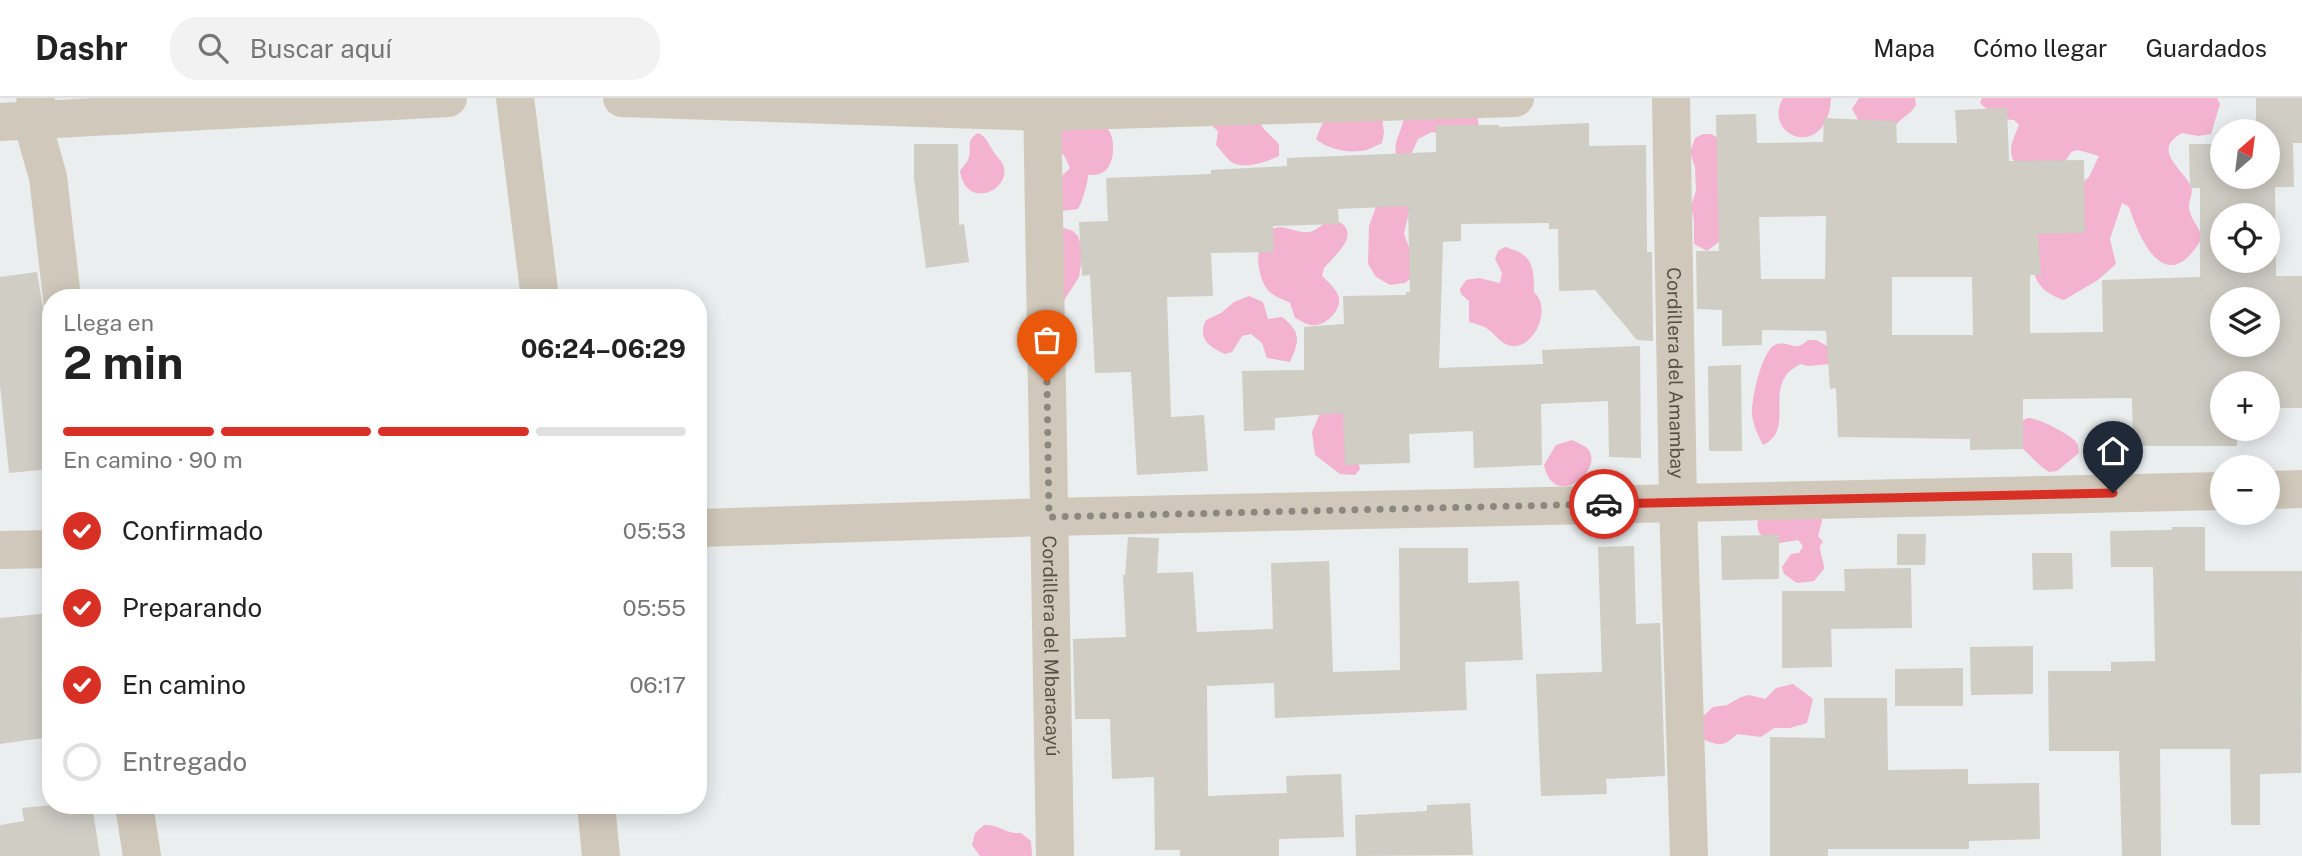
<!DOCTYPE html>
<html lang="es">
<head>
<meta charset="utf-8">
<style>
  body { margin:0; font-family:"Public Sans",sans-serif; background:#f2f2f2; color:#222; height:100vh; display:flex; flex-direction:column; font-size:26px; white-space:nowrap }
  * { box-sizing:border-box; margin:0 }
  p { font-size:23px; color:#767676 }
  .icon { flex:none; width:38px; height:38px; fill:none; stroke:currentColor; stroke-width:2; stroke-linecap:round; stroke-linejoin:round }
  .map { position:relative; flex:1; overflow:hidden }
  .drawer { position:absolute; left:42px; top:191px; width:665px; height:525px; display:flex; flex-direction:column; background:#fff; border-radius:28px; box-shadow:0 4px 18px #0003 }
  .drawer>* { flex:none }
  .needle { width:46px; rotate:28deg }
  .fabs { position:absolute; left:2210px; top:21px; display:grid; gap:14px }
  .fabs a { display:grid; place-items:center; width:70px; height:70px; border-radius:50%; background:#fff; box-shadow:0 4px 18px #0003; font-size:35px }
  .pin { position:absolute; display:grid; place-items:center; width:60px; height:60px; color:#fff; margin:-72px -30px; border-radius:50% 50% 50% 0; rotate:-45deg; box-shadow:0 0 7px #0007 }
  .pin .icon { rotate:45deg }
  .courier { position:absolute; display:grid; place-items:center; width:70px; height:70px; margin:-35px; border:5px solid #d93025; border-radius:50%; background:#fff; color:#222; box-shadow:0 2px 9px #0007 }
  .headline em { font-style:normal; font-weight:700 }
  .headline div { display:flex; flex-direction:column-reverse }
  .headline { display:flex; align-items:center; justify-content:space-between; height:119px; padding:0 21px }
  h1 { font-size:46px; font-weight:700; line-height:52px }
  .bar { display:grid; grid-template-columns:repeat(4,1fr); gap:10px 7px; align-content:center; height:84px; padding:0 21px }
  .bar i { height:9px; border-radius:5px; background:#e0e0e0 }
  .bar .on { background:#d93025 }
  .bar p { grid-column:span 4 }
  ol { padding:0 21px; list-style:none }
  li { display:flex; align-items:center; gap:21px; height:77px }
  li p { margin-inline-start:auto }
  li .icon { padding:7px; border-radius:50%; background:#d93025; color:#fff; stroke-width:4 }
  li:last-child { color:#767676 }
  li i { width:38px; height:38px; border:4px solid #e0e0e0; border-radius:50% }
  header { display:flex; align-items:center; gap:42px; box-sizing:border-box; height:98px; padding:0 35px; background:#fff; border-bottom:2px solid #e0e0e0 }
  header strong { font-size:33px }
  nav { display:flex; gap:38px; margin-inline-start:auto; font-size:24px }
  .search { width:490px; height:63px; background:#f2f2f2; display:flex; align-items:center; gap:18px; box-sizing:border-box; padding:0 24px; border-radius:28px; color:#767676; font-size:26px }
  .map>svg:first-child { display:block }
</style>
</head>
<body>
<header>
<strong>Dashr</strong>
<div class="search"><svg class="icon" aria-label="search" viewBox="0 0 24 24"><circle cx="10" cy="10" r="6"/><path d="M15 15l6 6"/></svg>Buscar aquí</div>
<nav><a>Mapa</a><a>Cómo llegar</a><a>Guardados</a></nav>
</header>
<div class="map">
<svg width="2302" height="758" viewBox="0 0 2302 758">
  <rect width="100%" height="100%" fill="#eaeeee"/>
  <!-- green -->
  <path fill="#f3b2cf" d="M1783,0h48c-3,64 -70,39 -48,0z
    M1859,0h56l1,7c-5,10 -16,12 -21,22l-31,3 -12,-21z
    M1982,0h235l3,6 -9,30 -13,2 -16,-3c-31,17 0,35 9,53 3,8 -3,14 -2,22 1,11 11,19 13,30 -34,59 -60,9 -73,-31l-7,-4 -12,36 6,25 -18,16 -34,20c-36,-12 -31,-33 -32,-64l33,-38 24,-21 10,-21 -21,-6 -7,2 -8,13 -41,13c-13,-26 -15,-25 -3,-53l-5,-5c-12,0 -25,-8 -34,-17z
    M1477,14l2,16 -39,6 -8,-2 -14,7 -9,20 -13,-4c-3,-15 7,-25 8,-39z
    M1335,16l47,3 2,16 -2,10c-7,3 -15,8 -22,8 -15,2 -34,-3 -44,-12l6,-15z
    M1256,19l7,11 16,16v12c-13,6 -39,16 -51,3 -4,-4 -7,-9 -12,-14l2,-14 -12,-10z
    M1098,24c3,2 7,4 9,6 9,10 8,34 -2,43 -5,4 -11,4 -17,4 0,7 -6,28 -10,34l-17,2 -2,-32 11,-11 -5,-11 -14,-16 6,-18z
    M978,35c8,4 9,8 14,16 3,7 11,12 12,19 5,23 -38,42 -44,3 2,-4 6,-7 8,-11 5,-11 -4,-19 10,-27z
    M1703,36h8l7,4 2,103 -13,10 -13,-7v-23l-3,-15 5,-15 -1,-24 -5,-15 5,-14z
    M1411,74l-2,40 -5,22 11,29 -4,15 -6,5 -15,2 -14,-8 -8,-13 1,-38 13,-36z
    M1333,121c32,12 3,35 -9,49l-2,8c6,6 15,13 17,22 2,14 -15,30 -29,27 -5,-1 -10,-5 -15,-7l-5,-15c-7,-4 -18,-7 -23,-14 -11,-15 -14,-50 5,-60 10,-5 22,3 32,3 12,2 18,-10 29,-13z
    M1064,130l9,3 5,5 5,16 -4,25 -16,25 -7,-70z
    M1505,149c27,7 29,18 29,45 19,18 -1,57 -22,54 -10,-1 -15,-10 -23,-16 -5,-4 -14,-7 -20,-8v-21l-8,-7 -1,-5 6,-9 13,-2 21,5 2,-10 -7,-14 3,-8z
    M1249,198l14,6 5,17 14,-2c20,15 17,25 8,45l-23,-4 -5,-15 -11,-9 -9,2 -10,16 -7,2c-16,-7 -28,-16 -19,-34l15,-7 13,-11z
    M1808,242h8l15,8v16l-23,2 -8,-2c-4,3 -10,6 -13,10 -18,22 6,57 -24,71 -5,-10 -10,-20 -11,-31 -1,-13 10,-67 25,-70 14,-3 17,9 31,-4z
    M1344,310l16,61 -5,6 -15,-1 -25,-19 -3,-23 9,-21z
    M2028,320c10,0 42,16 48,24 3,4 2,6 3,11l-22,18 -8,1c-13,-8 -20,-19 -33,-29l5,-22z
    M1572,342c5,2 11,5 15,8 20,20 -33,65 -43,17l12,-20z
    M1822,415v8l-4,15 5,6 -3,4c0,9 4,15 4,23l-10,12 -17,2 -13,-9 -2,-7 9,-13 8,-1 4,-7 -5,-6 -24,4c-10,-6 -19,-10 -16,-24z
    M1793,586l20,15 -6,24 -17,5h-16l-13,9 -24,-3c-15,14 -19,12 -36,4v-20l12,-11 14,-2 14,-8 8,-2 16,4 11,-11z
    M984,727c18,0 20,9 37,8l10,8 1,15h-52l-8,-11 3,-12z"/>
  <!-- building -->
  <path fill="#cfcdc4" fill-rule="evenodd" d="M2256,0h46v45h-9l1,44h-19l1,89h26v132h-34v-25h-46v46h15v17h-104l-1,-48 -109,1v50l-53,1v-11l-132,-2 -2,-49 -6,1 -4,-58 -64,-1v15l-40,1v-36l-25,-1 -1,-58h23l-3,-136 40,-1 1,29 66,-1 1,-24 72,3 1,22h60l-2,-33 52,-2 2,53 75,-1 1,73 -47,1 3,41h-11v58l73,-1 -1,-52 98,-3v-89h-10l-1,-44h33v33h46v-46h-12zM2222,117h46v46h-46zM1826,118l-1,63h-64l-2,-62zM1892,179h80l1,58h-81zM2222,201h46v46h-46z
    M1589,25v23l57,-1 1,107h5l1,89 -16,-1 -42,-50 -36,1 -1,-62h-9v-6l-88,1v17l-18,1 -4,126 104,-4 -1,-14 98,-4 1,112 -32,-1 -1,-56 -67,3 1,61 -68,3 -1,-37 -64,3 1,29 -65,2 -2,-52 -68,5v12l-31,1 -2,-60 62,-1v-43l40,-3 -1,-28 63,-1v-3h4l-2,-86 -70,3 1,15 -66,2 1,26 -63,1 2,43 -46,1 4,120 33,-2 4,56 -71,4 -6,-103 -36,1 -5,-98 -8,1 -3,-54 29,-1 -2,-43 105,-4v-4l76,-4v-8l149,-6v-27h63v2z
    M914,46h44l1,81 5,-1 5,38 -43,6 -12,-90z
    M37,174l14,83v114l-42,4 -9,-88v-108z
    M1741,267l1,86h-33l-1,-85z
    M2172,429h33v44h97l-1,202 -41,1v51h-29l-1,-76h-70l1,107h-39l-3,-105h-70l-1,-80h63v-9l44,-1 -2,-94h-42l-1,-36 62,-1z
    M1897,436h29l-1,31h-28z
    M1779,437v44l-57,1 -1,-44z
    M1128,439l31,1 -2,35 36,-1 4,60 76,-3 -2,-66 58,-2 4,111 67,-2 -1,-122h69v35l51,-2 4,79 -58,2 2,48 -192,8 -1,-35 -67,3 1,110 79,-3 -1,-17 55,-2 3,63 -65,2v17h-99v-6h-25l-1,-73 -42,2 -2,-60h-35l-2,-80 53,-2 -3,-62h2z
    M1634,448l2,78 24,-1 5,153 -59,3 1,15 -66,2 -5,-122 66,-2 -4,-125z
    M2032,455h40l1,36 -40,1z
    M1911,470l1,60 -81,1 1,38 -50,1v-77h63l-1,-22z
    M51,515v124l-51,7v-126z
    M2033,548v48l-62,1 -1,-48z
    M1963,570v38h-68v-37z
    M1824,600h63l1,72 80,-1v15l71,-1 1,56 -71,2v8h-141v7h-58v-119l55,1z
    M1470,705l3,52 -117,1 -1,-41 72,-4v-6z
    M51,707h41l8,51h-100v-31l24,-4 -2,-13z"/>
  <g fill="none" stroke-linecap="round" stroke-linejoin="round">
    <!-- street -->
    <g stroke="#d0c8ba" stroke-width="38">
      <path d="M36,0l-4,23 16,56 14,121"/>
      <path d="M515,0l25,200"/>
      <path d="M622,0l420,14 473,-14"/>
      <path id="s1" d="M1042,0l13,758"/>
      <path id="s2" d="M1671,0l7,405 11,353"/>
      <path d="M0,24l448,-24"/>
      <path d="M2268,392l34,-1"/>
      <path d="M698,430l351,-11 1173,-26"/>
      <path d="M0,452l51,-1"/>
      <path d="M134,707l8,51"/>
      <path d="M596,707l5,51"/>
    </g>
  </g>
  <g fill="none" stroke-linecap="round" stroke-linejoin="round">
    <!-- done -->
    <path stroke="#8c887e" stroke-width="7" stroke-dasharray="0 12.6" d="M1047,284l2,135 555,-13"/>
    <!-- route -->
    <path stroke="#d93025" stroke-width="9" d="M1604,406l509,-11"/>
  </g>
  <g text-anchor="middle" dominant-baseline="central" stroke-width="6" stroke-linejoin="round" paint-order="stroke">
    <!-- street labels -->
    <g font-size="19" fill="#5a5142" stroke="#fff">
      <text stroke="none"><textPath href="#s2" startOffset="275">Cordillera del Amambay</textPath></text>
      <text stroke="none"><textPath href="#s1" startOffset="548">Cordillera del Mbaracayú</textPath></text>
    </g>
  </g>
</svg>
<div class="fabs">
<a><svg class="needle" viewBox="-14 -14 28 28"><path d="M0-13l5 13h-10z" fill="#e53935"/><path d="M0 13l5-13h-10z" fill="#767676"/></svg></a>
<a><svg class="icon" aria-label="locate" viewBox="0 0 24 24"><circle cx="12" cy="12" r="6"/><path d="M12 2v4M12 18v4M2 12h4M18 12h4"/></svg></a>
<a><svg class="icon" aria-label="layers" viewBox="0 0 24 24"><path d="M12 4l9 5-9 5-9-5zM3 14l9 5 9-5"/></svg></a>
<a>+</a>
<a>−</a>
</div>
<div class="pin" style="left:1047px;top:284px;background:#ea580c"><svg class="icon" aria-label="bag" viewBox="0 0 24 24"><path d="M5 8h14l-1 12H6zM9 8a3 3 0 0 1 6 0"/></svg></div>
<div class="pin" style="left:2113px;top:395px;background:#1f2937"><svg class="icon" aria-label="home" viewBox="0 0 24 24"><path d="M3 11l9-7 9 7M6 9v11h12V9"/></svg></div>
<div class="courier" style="left:1604px;top:406px"><svg class="icon" aria-label="car" viewBox="0 0 24 24"><path d="M5 17H2v-5l4-1 3-4h7l3 4 3 1v5h-3M9 17h6M6 11h13"/><circle cx="7" cy="17" r="2"/><circle cx="17" cy="17" r="2"/></svg></div>
<section class="drawer">
<div class="headline"><div><h1>2 min</h1><p>Llega en</p></div><em>06:24–06:29</em></div>
<div class="bar"><i class="on"></i><i class="on"></i><i class="on"></i><i></i><p>En camino · 90 m</p></div>
<ol>
<li><svg class="icon" aria-label="check" viewBox="0 0 24 24"><path d="M5 12l5 5 9-10"/></svg>Confirmado<p>05:53</p></li>
<li><svg class="icon" aria-label="check" viewBox="0 0 24 24"><path d="M5 12l5 5 9-10"/></svg>Preparando<p>05:55</p></li>
<li><svg class="icon" aria-label="check" viewBox="0 0 24 24"><path d="M5 12l5 5 9-10"/></svg>En camino<p>06:17</p></li>
<li><i></i>Entregado</li>
</ol>
</section>
</div>
</body>
</html>
